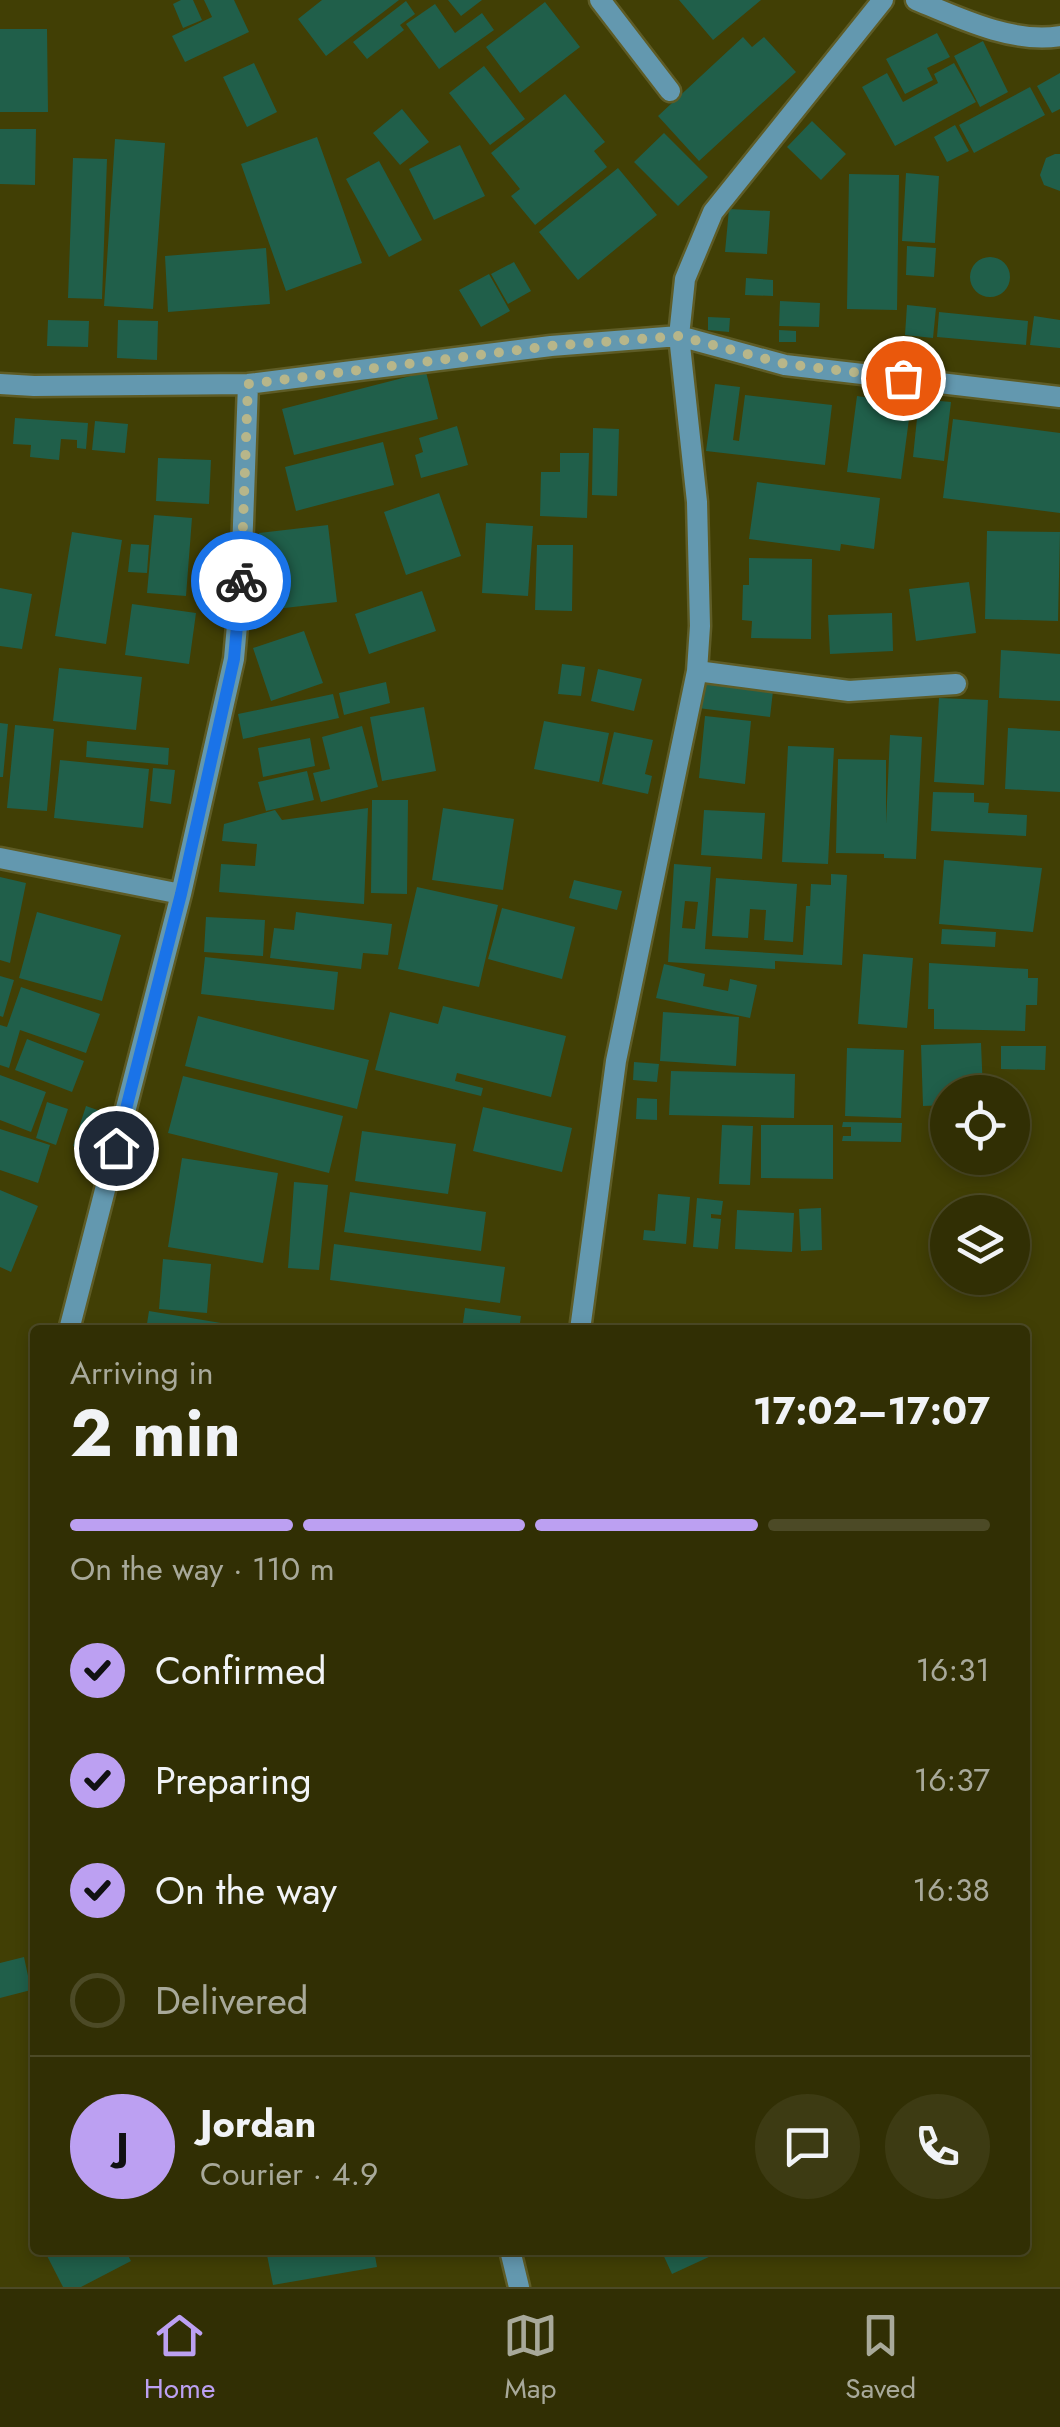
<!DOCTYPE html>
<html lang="en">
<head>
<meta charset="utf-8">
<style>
  body { margin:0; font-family:Jost,sans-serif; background:#3d3b13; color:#f1f3f6; height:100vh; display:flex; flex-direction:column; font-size:38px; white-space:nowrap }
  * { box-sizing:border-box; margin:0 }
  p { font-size:32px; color:#a8a99a }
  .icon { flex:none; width:55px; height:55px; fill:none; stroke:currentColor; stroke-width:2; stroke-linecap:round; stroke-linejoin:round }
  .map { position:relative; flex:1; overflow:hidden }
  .sheet { position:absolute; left:30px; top:1325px; width:1000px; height:930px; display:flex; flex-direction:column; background:#312f04; border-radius:10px; box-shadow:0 5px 15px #0003,0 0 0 2px #4c4a26 }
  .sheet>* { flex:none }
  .tools { position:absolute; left:930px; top:1075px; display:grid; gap:20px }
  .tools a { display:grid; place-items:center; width:100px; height:100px; border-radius:50%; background:#312f04; box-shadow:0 5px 15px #0003,0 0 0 2px #4c4a26; font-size:50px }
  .pin { position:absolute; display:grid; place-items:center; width:85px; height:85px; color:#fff; margin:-42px; border:5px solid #fff; border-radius:50%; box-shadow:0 2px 10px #0007 }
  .courier { position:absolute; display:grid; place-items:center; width:100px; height:100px; margin:-50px; border:8px solid #1a73e8; border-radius:50%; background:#fff; color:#222; box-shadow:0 2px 12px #0007 }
  .overview em { font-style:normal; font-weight:700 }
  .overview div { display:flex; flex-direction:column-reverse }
  .overview { display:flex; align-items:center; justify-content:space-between; height:170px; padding:0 40px }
  h1 { font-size:65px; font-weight:700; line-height:75px }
  .bar { display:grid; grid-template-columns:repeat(4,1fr); gap:15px 10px; align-content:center; height:120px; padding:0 40px }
  .bar i { height:12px; border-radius:8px; background:#4c4a26 }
  .bar .active { background:#bca0f2 }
  .bar p { grid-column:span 4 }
  .line { display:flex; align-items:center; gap:25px; padding:0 40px; border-top:2px solid #4c4a26 }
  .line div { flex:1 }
  .round { display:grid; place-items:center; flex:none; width:105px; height:105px; border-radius:52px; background:#3d3b13 }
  ol { padding:0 40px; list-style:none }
  li { display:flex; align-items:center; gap:30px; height:110px }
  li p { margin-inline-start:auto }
  li .icon { padding:10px; border-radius:50%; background:#bca0f2; color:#111; stroke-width:4 }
  li:last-child { color:#a8a99a }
  li i { width:55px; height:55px; border:5px solid #4c4a26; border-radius:50% }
  .tabs { display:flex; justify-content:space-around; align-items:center; height:140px; border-top:2px solid #4c4a26; background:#312f04; font-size:28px; color:#a8a99a }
  .tabs a { display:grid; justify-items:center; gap:5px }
  .tabs .active { color:#bca0f2 }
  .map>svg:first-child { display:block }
</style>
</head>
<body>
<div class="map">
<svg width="1060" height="2287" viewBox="0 0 1060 2287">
  <rect width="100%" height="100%" fill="#413f05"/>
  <!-- building -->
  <path fill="#205f4a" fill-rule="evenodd" d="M181,0h12l9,20 -19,8 -10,-24z
    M204,0h30l15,32 -64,30 -13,-26 40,-19z
    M322,0h77l-73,56 -28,-37z
    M448,0h34l-21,16z
    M679,0h82l-48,40z
    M406,1l9,13 -15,11 4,5 -37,29 -14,-17z
    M545,2l35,45 -60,46 -34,-46z
    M435,4l20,29 27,-20 12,17 -55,39 -33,-45z
    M0,29h47l1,83h-48z
    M937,33l13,24 -23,11 6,12 -28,14 -19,-35z
    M743,37l9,10 12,-10 32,35 -97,89 -41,-45z
    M983,41l25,51 -28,15 -26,-51z
    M254,63l23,49 -30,15 -24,-50z
    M954,63l22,39 -81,44 -33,-59 25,-14 16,29 35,-19 -4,-9z
    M484,66l41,53 -35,26 -41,-52z
    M1060,73v36l-8,4 -15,-27z
    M1030,87l15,28 -71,38 -15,-28z
    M565,94l40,48 -11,9 13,16 -72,58 -24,-29 9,-7 -29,-36z
    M402,109l27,33 -29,23 -27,-32z
    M812,121l34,33 -25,26 -34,-33z
    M955,125l14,26 -22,11 -13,-25z
    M0,129h36l-1,56 -35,-1z
    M664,133l44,44 -30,29 -44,-44z
    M317,137l45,126 -76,28 -45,-127z
    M115,139l50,4 -12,166 -49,-3z
    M460,145l25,51 -51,24 -25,-51z
    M1055,154h5v37l-16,-6 -4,-10 6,-17z
    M73,158l34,1 -5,140 -34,-1z
    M379,161l43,79 -33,17 -43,-78z
    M618,168l39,47 -79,65 -39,-48z
    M906,173l33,3 -4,67 -33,-2z
    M849,174l50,1 -2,135 -50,-1z
    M729,209l41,2 -3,43 -42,-2z
    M907,246l29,2 -2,29 -28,-2z
    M266,248l4,56 -102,8 -3,-56z
    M970 277a20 20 0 1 1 40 0a20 20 0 1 1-40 0Z
    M514,262l17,29 -23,13 -17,-30z
    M489,274l21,37 -29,16 -22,-37z
    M746,278l27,2v16l-28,-1z
    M780,301l40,2 -1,24 -40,-1z
    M907,305l29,3 -3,30 -28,-3z
    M939,312l89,9 -2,24 -89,-8z
    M1034,316l26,4v28l-30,-3z
    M708,317l22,1 -1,14 -21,-2z
    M48,320l41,1 -1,26 -41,-1z
    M118,320l40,1 -1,39 -40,-2z
    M779,330l17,1v11h-17z
    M426,372l12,47 -144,36 -12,-46z
    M715,384l25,3 -7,53 6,1 6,-46 87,10 -7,60 -119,-14z
    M857,396l54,8 -10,75 -54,-7z
    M919,399l32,3 -7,59 -31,-4z
    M15,418l73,5 -2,26 -9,-1v-8l-16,-1 -2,21 -29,-3 1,-12 -18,-1z
    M953,419l107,14v80l-117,-15z
    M95,421l33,3 -3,29 -33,-3z
    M457,426l11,39 -47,13 -6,-23 8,-3 -4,-14z
    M593,428l26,1 -2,67 -25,-1z
    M383,442l11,43 -98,26 -11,-44z
    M560,453h29l-2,65 -47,-2 1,-44h19z
    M158,458l53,2 -2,44 -53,-3z
    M757,482l123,16 -6,51 -33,-5 -1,7 -91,-12z
    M439,493l22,63 -55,19 -22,-63z
    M154,515l38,3 -6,78 -39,-3z
    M486,523l47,3 -5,70 -46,-3z
    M328,525l9,77 -70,8 -8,-77z
    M987,531l73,1 -2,89 -73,-2z
    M72,532l50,8 -16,104 -51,-8z
    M131,544l18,1 -2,28 -19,-1z
    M537,545h36l-1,66 -37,-1z
    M749,558l63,1 -1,80 -60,-1 1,-17 -10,-1 1,-35h6z
    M969,582l7,51 -60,8 -7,-52z
    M0,588l32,6 -10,55 -22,-3z
    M422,591l14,40 -67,23 -14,-40z
    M132,604l64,9 -7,51 -64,-9z
    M892,613l1,38 -63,3 -2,-39z
    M304,631l19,52 -52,18 -18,-53z
    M1001,650l59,4v47l-61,-3z
    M562,664l23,3 -4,29 -23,-2z
    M59,668l83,9 -6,53 -83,-9z
    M598,669l44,10 -8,32 -43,-10z
    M386,682l4,21 -46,12 -5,-22z
    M700,683l73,8 -3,26 -72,-9z
    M333,694l6,24 -96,21 -5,-25z
    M939,698l49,2 -4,85 -50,-3z
    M424,707l12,64 -54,10 -12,-64z
    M705,716l46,5 -6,63 -46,-6z
    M544,721l65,12 -10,49 -65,-13z
    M0,723l8,1 -5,53h-3z
    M15,725l39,4 -7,82 -40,-3z
    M362,726l16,61 -57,15 -8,-29 17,-4 -8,-32z
    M1008,728l52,3v61l-55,-3z
    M614,732l39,8 -8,34 7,2 -4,18 -46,-10z
    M890,735l32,2 -6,122 -32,-1v-4l-48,-1 2,-94 48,1v64z
    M310,738l5,28 -52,11 -5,-29z
    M87,741l82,7 -1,17 -82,-8z
    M788,746l46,2 -6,116 -46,-2z
    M60,760l89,9 -6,59 -89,-10z
    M153,768l22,2 -4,34 -21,-3z
    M307,771l7,29 -48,11 -8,-29z
    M933,792l41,1v9l15,1 -1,10 39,2 -1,21 -95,-5z
    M372,800h36l-1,94 -36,-1z
    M368,808l-4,96 -145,-12 2,-28 34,2 2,-22 -35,-3 2,-17 51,-14 7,10z
    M443,808l71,11 -11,71 -71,-10z
    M704,810l61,3 -3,46 -61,-4z
    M944,860l98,8 -9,64 -94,-8z
    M674,864l37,3 -6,82 98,6 3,-49h4l1,-22 20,1v-11l16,1 -5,90 -67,-4v8l-107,-7zM685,901l13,1 -3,27 -13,-1z
    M0,877l26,6 -16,80 -10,-3z
    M716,878l81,6 -4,58 -29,-2 2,-30 -16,-1 -2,29 -36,-2z
    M574,880l48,11 -5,19 -48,-12z
    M417,887l81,18 -19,82 -81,-18z
    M502,908l73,19 -13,52 -74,-20z
    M37,912l84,23 -19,66 -83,-23z
    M296,912l96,12 -4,31 -25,-2 -2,16 -91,-11 4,-30 20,2z
    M206,917l59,3 -2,36 -59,-4z
    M942,929l54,3 -1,15 -54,-3z
    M863,954l50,4 -6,70 -49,-4z
    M205,957l133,15 -4,38 -133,-16z
    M929,963l99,6v9h10l-1,27h-11l-1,26 -91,-2v-20h-6z
    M664,964l41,10 -2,12 25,5 2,-12 27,6 -7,33 -94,-20z
    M0,976l14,4 -11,37 -3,-1z
    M21,987l79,27 -14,39 -66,-23 -11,38 -9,-3v-40l7,2z
    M443,1006l123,30 -15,61 -94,-24 -2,8 28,7 -2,8 -106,-26 15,-58 48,12z
    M663,1012l76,5 -3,49 -76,-5z
    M198,1016l171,44 -12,49 -172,-43z
    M27,1039l57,22 -12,31 -57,-22z
    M981,1043l2,49h-35v13l-25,1 -2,-61z
    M1001,1046h45l-1,24 -44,-1z
    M847,1048l57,2 -3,68 -56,-2z
    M634,1062l25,2 -2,18 -24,-2z
    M671,1071l124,3 -1,44 -125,-3z
    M0,1075l46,17 -15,40 -31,-12z
    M183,1076l160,40 -14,57 -161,-40z
    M637,1098l20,1v21l-21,-1z
    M47,1102l21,7 -12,36 -20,-7z
    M86,1106l20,7 -13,39 -20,-6z
    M483,1107l89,21 -10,44 -89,-21z
    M843,1122l59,1 -1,19 -59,-1 1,-5h8v-9h-9z
    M722,1125l31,1 -3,59 -31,-1z
    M761,1125h72v54l-72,-1z
    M0,1129l50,16 -12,38 -38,-13z
    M362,1131l94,13 -8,50 -93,-13z
    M182,1158l96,15 -15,90 -95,-16z
    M294,1182l34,3 -9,85 -31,-2z
    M0,1190l38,16 -27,66 -11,-5z
    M350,1192l136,20 -5,39 -137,-19z
    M658,1194l32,3 -4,47 -43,-4 1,-10 11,1z
    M697,1198l26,3 -2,14 -10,-1v4l10,1 -3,30 -25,-2z
    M821,1208l1,42 -21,1 -2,-42z
    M737,1210l57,3 -2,39 -57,-3z
    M334,1244l171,23 -5,36 -170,-23z
    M163,1259l48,5 -4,49 -48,-4z
    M465,1308l56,8 -2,14h-57z
    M149,1311l102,17v2h-105z
    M24,1957l7,33 -31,8v-35z
    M44,2250h81l6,11 -50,26h-18z
    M266,2250h108l3,17 -104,18z
    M661,2250h63l-52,24z"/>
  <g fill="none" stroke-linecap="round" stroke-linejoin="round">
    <defs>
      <path id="street" d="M600,0l70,91
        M916,0c43,18 97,44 144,36
        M0,384l34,2 214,-2 303,-38 128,-10 106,29 275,32
        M697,671l152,20 107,-7
        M0,858l181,36
        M69,1330l112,-436 53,-235 7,-79 7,-196
        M580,1330l36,-269 81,-390 3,-45 -3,-124 -18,-166 6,-57 28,-67 170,-212
        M510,2250l9,37"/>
    </defs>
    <!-- street casing -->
    <use href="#street" stroke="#5e5c26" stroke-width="25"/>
    <!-- street -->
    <use href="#street" stroke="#6398af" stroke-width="20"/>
  </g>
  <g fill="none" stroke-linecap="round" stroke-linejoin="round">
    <!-- done -->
    <path stroke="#b7b68a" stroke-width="10" stroke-dasharray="0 18" d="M241,581l7,-197 302,-38 129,-10 106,28 118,14"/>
    <!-- route -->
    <path stroke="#1a73e8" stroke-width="12" d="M116,1148l65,-254 53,-235 7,-78"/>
  </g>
</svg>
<div class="tools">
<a><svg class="icon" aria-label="locate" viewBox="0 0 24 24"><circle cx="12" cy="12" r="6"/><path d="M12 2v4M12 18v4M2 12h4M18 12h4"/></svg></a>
<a><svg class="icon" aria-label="layers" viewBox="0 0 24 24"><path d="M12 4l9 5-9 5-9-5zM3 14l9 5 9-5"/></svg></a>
</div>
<div class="pin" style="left:903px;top:378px;background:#ea580c"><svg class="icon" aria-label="bag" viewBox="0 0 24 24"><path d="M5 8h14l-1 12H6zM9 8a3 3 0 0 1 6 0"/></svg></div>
<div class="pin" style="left:116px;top:1148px;background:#1f2937"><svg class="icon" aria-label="home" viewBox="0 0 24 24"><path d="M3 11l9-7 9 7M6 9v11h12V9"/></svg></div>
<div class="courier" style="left:241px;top:581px"><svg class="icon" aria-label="bike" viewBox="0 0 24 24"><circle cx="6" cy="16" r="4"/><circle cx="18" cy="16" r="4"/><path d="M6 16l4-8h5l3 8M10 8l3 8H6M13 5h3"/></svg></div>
<section class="sheet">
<div class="overview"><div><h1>2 min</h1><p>Arriving in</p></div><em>17:02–17:07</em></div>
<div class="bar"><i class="active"></i><i class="active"></i><i class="active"></i><i></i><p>On the way · 110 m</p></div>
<ol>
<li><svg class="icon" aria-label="check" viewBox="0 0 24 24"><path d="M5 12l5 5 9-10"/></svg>Confirmed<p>16:31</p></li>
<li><svg class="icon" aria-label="check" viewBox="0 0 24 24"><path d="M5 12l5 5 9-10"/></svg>Preparing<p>16:37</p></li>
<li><svg class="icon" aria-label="check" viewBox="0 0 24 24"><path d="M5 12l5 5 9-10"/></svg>On the way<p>16:38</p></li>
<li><i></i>Delivered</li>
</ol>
<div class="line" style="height:180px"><b class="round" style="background:#bca0f2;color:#111">J</b><div><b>Jordan</b><p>Courier · 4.9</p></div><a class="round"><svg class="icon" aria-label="chat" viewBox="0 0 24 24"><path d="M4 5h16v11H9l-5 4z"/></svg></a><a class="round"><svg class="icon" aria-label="phone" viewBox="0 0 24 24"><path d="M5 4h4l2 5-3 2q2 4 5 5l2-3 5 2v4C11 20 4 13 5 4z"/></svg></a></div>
</section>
</div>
<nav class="tabs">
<a class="active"><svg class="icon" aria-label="home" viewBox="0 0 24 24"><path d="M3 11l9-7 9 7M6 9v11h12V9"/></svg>Home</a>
<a><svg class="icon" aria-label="map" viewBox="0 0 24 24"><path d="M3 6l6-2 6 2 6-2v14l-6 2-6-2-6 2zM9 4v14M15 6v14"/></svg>Map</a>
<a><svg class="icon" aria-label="saved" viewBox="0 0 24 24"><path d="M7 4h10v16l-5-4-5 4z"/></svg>Saved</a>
</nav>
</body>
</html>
